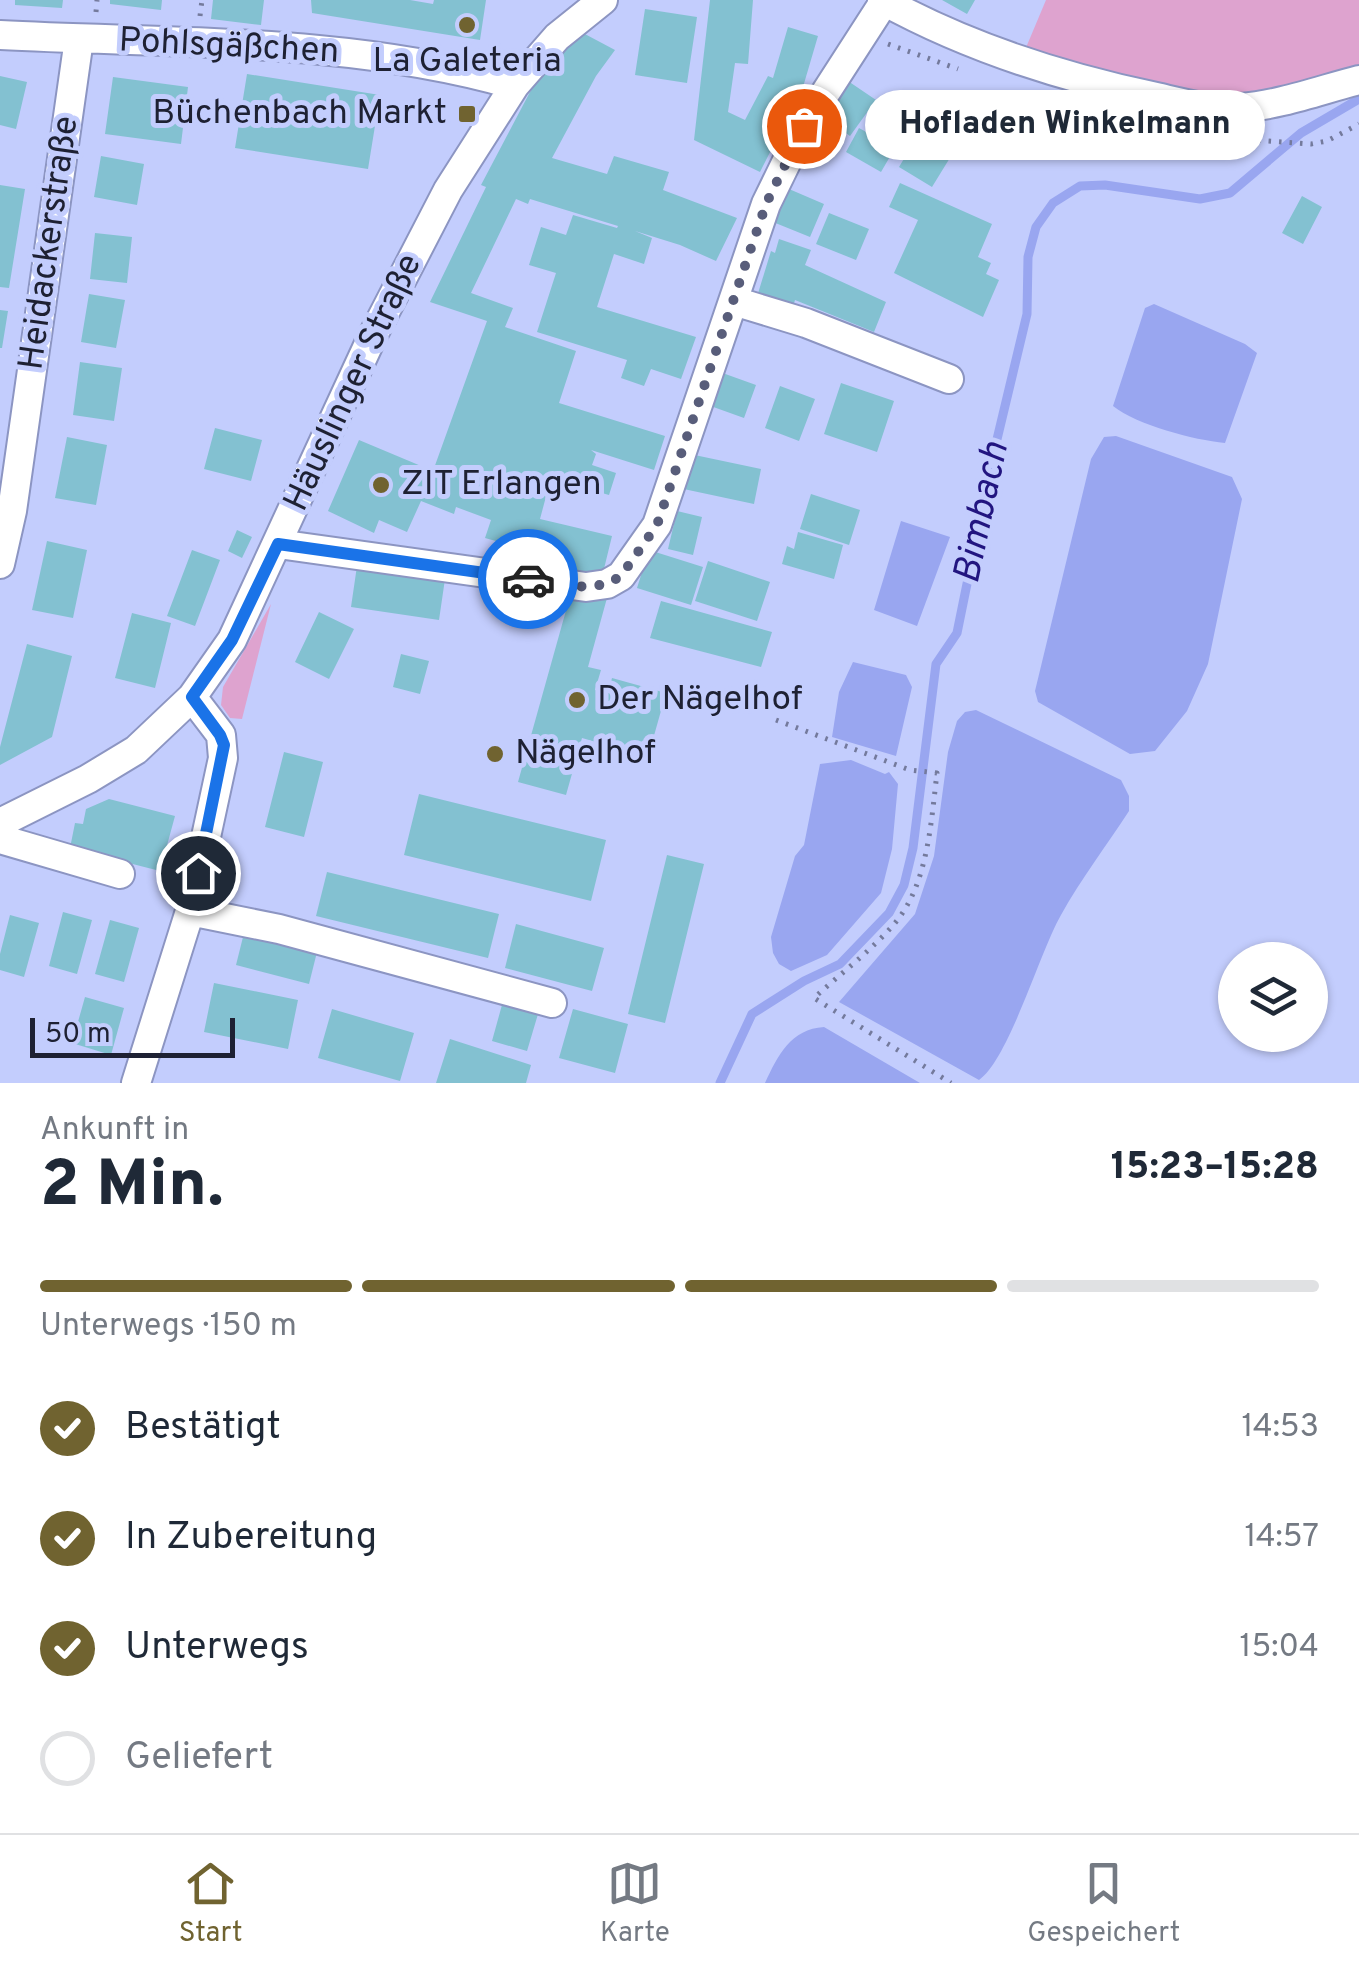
<!DOCTYPE html>
<html lang="de">
<head>
<meta charset="utf-8">
<style>
  body { margin:0; font-family:Overpass,sans-serif; background:#f6f6f7; color:#1f2937; height:100vh; display:flex; flex-direction:column; font-size:38px; white-space:nowrap }
  * { box-sizing:border-box; margin:0 }
  p { font-size:32px; color:#747a83 }
  .icon { flex:none; width:55px; height:55px; fill:none; stroke:currentColor; stroke-width:2; stroke-linecap:round; stroke-linejoin:round }
  .map { position:relative; height:1083px; overflow:hidden }
  .drawer { display:flex; flex-direction:column; background:#fff; flex:1 }
  .drawer>* { flex:none }
  .tools { position:absolute; left:1218px; top:942px; display:grid; gap:20px }
  .tools a { display:grid; place-items:center; width:110px; height:110px; border-radius:50%; background:#fff; box-shadow:0 2px 8px #0004; font-size:50px }
  .scale { position:absolute; left:30px; bottom:25px; width:205px; box-sizing:border-box; padding-left:10px; border:5px solid #1e2133; border-top:0; font-size:28px; line-height:35px; white-space:nowrap; color:#1e2133; -webkit-text-stroke:8px #c3cdfd; paint-order:stroke }
  .pin { position:absolute; display:grid; place-items:center; width:85px; height:85px; color:#fff; margin:-42px; border:5px solid #fff; border-radius:50%; box-shadow:0 2px 10px #0007 }
  .courier { position:absolute; display:grid; place-items:center; width:100px; height:100px; margin:-50px; border:8px solid #1a73e8; border-radius:50%; background:#fff; color:#222; box-shadow:0 2px 12px #0007 }
  .bubble { position:absolute; height:70px; border-radius:35px; background:#fff; box-shadow:0 2px 8px #0004; font-size:32px; font-weight:800; line-height:70px; text-align:center }
  .overview em { font-style:normal; font-weight:800 }
  .overview div { display:flex; flex-direction:column-reverse }
  .overview { display:flex; align-items:center; justify-content:space-between; height:170px; padding:0 40px }
  h1 { font-size:65px; font-weight:800; line-height:75px }
  .bar { display:grid; grid-template-columns:repeat(4,1fr); gap:15px 10px; align-content:center; height:120px; padding:0 40px }
  .bar i { height:12px; border-radius:8px; background:#e0e1e3 }
  .bar .active { background:#706330 }
  .bar p { grid-column:span 4 }
  ol { padding:0 40px; list-style:none }
  li { display:flex; align-items:center; gap:30px; height:110px }
  li p { margin-inline-start:auto }
  li .icon { padding:10px; border-radius:50%; background:#706330; color:#fff; stroke-width:4 }
  li:last-child { color:#747a83 }
  li i { width:55px; height:55px; border:5px solid #e0e1e3; border-radius:50% }
  .tab-bar { display:flex; justify-content:space-around; align-items:center; height:140px; border-top:2px solid #e0e1e3; background:#fff; font-size:28px; color:#747a83 }
  .tab-bar a { display:grid; justify-items:center; gap:5px }
  .tab-bar .active { color:#706330 }
  .map>svg:first-child { display:block }
</style>
</head>
<body>
<div class="map">
<svg width="1359" height="1083" viewBox="0 0 1359 1083">
  <rect width="100%" height="100%" fill="#c3cdfd"/>
  <!-- green -->
  <path fill="#dea3cf" d="M1046,0h313v67c-40,13 -79,24 -121,26 -65,4 -151,-25 -213,-43z
    M271,604l-29,115 -12,-1 -9,-13 2,-18z"/>
  <!-- water -->
  <path fill="#99a6f0" d="M1154,304l91,40 12,9 -32,90c-31,-3 -88,-18 -112,-37l32,-98z
    M1116,436l116,41 10,22 -34,165 -21,47 -32,40 -25,3 -92,-52 -3,-11 56,-232 13,-22z
    M901,521l49,16 -33,89 -43,-16z
    M853,662l53,13 6,12 -16,69 -64,-19 7,-45z
    M976,710l145,70 8,16v15c-22,34 -48,68 -68,104 -21,36 -52,144 -82,165l-140,-78 76,-88 19,-58 14,-104 9,-31 8,-9z
    M851,760l34,14 4,-2 9,12 -6,65 -11,44 -54,62 -36,16 -12,-7 -6,-11 -2,-16 24,-81 9,-11 16,-81z
    M824,1027l96,56h-155c13,-28 26,-54 59,-56z"/>
  <g fill="none" stroke-linecap="round" stroke-linejoin="round">
    <!-- stream -->
    <path stroke="#99a6f0" stroke-width="9" d="M720,1083l32,-69 52,-33 36,-17 49,-51 15,-28 9,-37 23,-184 21,-31 36,-177 34,-142 1,-57 8,-30 17,-24 27,-17 25,-1 95,14 30,-6 71,-60 58,-34"/>
  </g>
  <!-- building -->
  <path fill="#83c1d1" d="M15,0h48l-1,8 -47,-3z
    M110,0h52l-1,10 -51,-6z
    M213,0h51l-3,25 -50,-6z
    M311,0h99l23,4 1,-4h52l-6,40 -168,-27z
    M710,0h43l-5,64 -13,-1 -7,49 17,8 23,-44 5,2 15,-51 30,9 -15,51 -43,85 -66,-32z
    M942,0h33l-8,14z
    M645,9l52,8 -10,66 -52,-8z
    M583,33l32,17 -19,26 -44,82 55,16 7,-18 55,16 -6,18 74,28 -21,43 -36,-16 -45,-14 17,7 -8,26 -30,-10 -17,53 99,30 -15,42 -30,-10 -7,17 -23,-8 6,-18 -90,-28 19,-59 -27,-8 12,-38 25,8 7,-20 44,13 1,-2 -88,-27 -2,5 -12,-5 -45,94 42,15 -8,19 71,24 -17,52 106,33 -11,34 -63,-20 5,4 -4,11 24,8 -7,22 -53,-15 -3,11 -5,-2 -8,30 72,17 -10,41 -94,-23 2,-9 -25,-7 6,-18 -35,-13 -2,7 -33,-13 -14,31 -28,-12 -5,13 -46,-22 31,-71 74,31 54,-150 -57,-19 56,-115 -5,-2 59,-112z
    M247,74l133,21 -12,74 -133,-21z
    M0,76l27,6 -11,47 -16,-4z
    M113,77l75,10 -7,57 -76,-10z
    M848,81l28,19 -26,36 -27,-20z
    M916,123l40,25 -24,39 -33,-20 6,-10 -8,-4z
    M859,128l36,20 -14,24 -35,-20z
    M101,156l43,8 -7,41 -43,-8z
    M900,183l92,41 -14,33 13,6 -5,11 13,6 -16,37 -89,-44 24,-53 -29,-13z
    M0,185l25,4 -16,99 -9,-1z
    M782,186l42,18 -14,33 -42,-17z
    M1302,196l20,11 -19,37 -21,-11z
    M829,213l40,16 -13,31 -40,-16z
    M95,233l37,4 -5,46 -37,-4z
    M779,239l32,11 -6,15 81,37 -12,30 -79,-32 -4,13 -35,-13 15,-49 4,2z
    M89,294l36,6 -9,48 -35,-6z
    M0,310l8,1 -6,37h-2z
    M80,362l42,6 -8,53 -41,-6z
    M717,371l39,14 -12,33 -39,-14z
    M841,383l53,18 -17,51 -53,-18z
    M780,386l35,13 -16,42 -34,-13z
    M215,428l47,12 -11,41 -47,-12z
    M67,437l40,8 -11,60 -41,-7z
    M685,453l76,16 -7,35 -75,-16z
    M811,494l49,16 -11,35 -49,-16z
    M677,511l25,6 -9,38 -25,-6z
    M237,530l15,7 -10,21 -14,-7z
    M798,532l45,13 -9,34 -52,-15 5,-18 7,3z
    M47,541l40,9 -14,68 -41,-8z
    M192,550l28,10 -25,66 -28,-10z
    M649,550l54,17 -12,38 -54,-17z
    M708,561l62,21 -13,39 -62,-20z
    M357,566l88,13 -6,41 -88,-13z
    M572,589l35,9 -19,69 13,3 -6,20 13,3 4,-15 54,15 -18,64 -66,-19 -16,57 -48,-13z
    M661,601l111,31 -11,35 -111,-29z
    M319,612l35,17 -25,50 -34,-17z
    M132,613l39,10 -16,65 -40,-10z
    M27,644l45,12 -20,81 -52,28v-18z
    M401,654l28,7 -9,33 -27,-7z
    M284,752l39,10 -19,75 -39,-10z
    M419,794l187,46 -15,61 -187,-46z
    M109,799l66,17 -15,55 -90,-23 5,-25 8,1 3,-15z
    M667,855l37,9 -39,159 -37,-9z
    M327,872l172,42 -11,44 -172,-42z
    M63,912l29,8 -15,54 -28,-8z
    M10,915l29,8 -15,54 -24,-7v-16z
    M110,920l29,8 -15,54 -29,-8z
    M516,924l88,24 -12,43 -87,-23z
    M246,925l73,19 -10,40 -73,-19z
    M214,983l84,17 -10,49 -84,-17z
    M505,994l36,10 -14,47 -35,-10z
    M85,997l39,11 -13,47 -39,-12z
    M332,1009l82,24 -14,48 -82,-23z
    M573,1009l55,15 -13,49 -56,-15z
    M450,1039l81,26 -5,18h-90z"/>
  <g fill="none" stroke-linecap="round" stroke-linejoin="round">
    <defs>
      <path id="minor" d="M882,0c85,47 179,77 274,97 27,6 55,14 84,11 40,-3 80,-18 119,-28
        M0,35c172,9 349,2 515,50
        M734,301l72,22 143,56
        M278,544l308,43 21,-3 14,-8 36,-51 109,-321 38,-78 80,-124
        M0,564l12,-53 67,-472
        M0,823l88,-44 48,-29 56,-53 40,-57 141,-305 75,-145 67,-105 42,-48 46,-37
        M0,839l120,35
        M190,911l89,18 273,74
        M136,1083l54,-172 33,-153 -2,-23 -29,-38"/>
    </defs>
    <!-- minor casing -->
    <use href="#minor" stroke="#8c95c2" stroke-width="32"/>
    <!-- path -->
    <path stroke="#747a9c" stroke-width="5" stroke-dasharray="2.5 8" stroke-linecap="butt" d="M96,12l1,-12
      M200,16l2,-16
      M888,44l70,25
      M1053,102l54,19 57,13 147,10 16,-3 32,-17
      M776,720l134,50 27,3c-6,49 -9,111 -42,150 -23,27 -55,51 -81,75l137,85"/>
    <!-- minor -->
    <use href="#minor" stroke="#fff" stroke-width="28"/>
  </g>
  <g fill="none" stroke-linecap="round" stroke-linejoin="round">
    <!-- done -->
    <path stroke="#585d7a" stroke-width="10" stroke-dasharray="0 18" d="M528,579l58,8 21,-3 14,-8 36,-51 109,-321 38,-78"/>
    <!-- route -->
    <path stroke="#1a73e8" stroke-width="12" d="M198,873l26,-128 -4,-10 -28,-38 40,-57 46,-96 250,35"/>
  </g>
  <!-- markers -->
  <g fill="#706330" stroke="#c3cdfd" stroke-width="4">
    <circle cx="467" cy="25" r="10"/>
    <rect x="457" y="104" width="20" height="20" rx="5"/>
    <circle cx="381" cy="485" r="10"/>
    <circle cx="577" cy="700" r="10"/>
    <circle cx="495" cy="754" r="10"/>
  </g>
  <g text-anchor="middle" dominant-baseline="central" stroke-width="10" stroke-linejoin="round" paint-order="stroke">
    <!-- street labels -->
    <g font-size="35" fill="#1e2133" stroke="#c3cdfd">
      <text transform="translate(229 47) rotate(3)">Pohlsgäßchen</text>
      <text transform="translate(50 243) rotate(-82)">Heidackerstraße</text>
      <text transform="translate(354 383) rotate(-65)">Häuslinger Straße</text>
    </g>
    <!-- poi labels -->
    <g font-size="35" fill="#1e2133" stroke="#c3cdfd" text-anchor="start">
      <text x="467" y="62" text-anchor="middle">La Galeteria</text>
      <text x="447" y="114" text-anchor="end">Büchenbach Markt</text>
      <text x="401" y="485">ZIT Erlangen</text>
      <text x="597" y="700">Der Nägelhof</text>
      <text x="515" y="754">Nägelhof</text>
    </g>
    <!-- water labels -->
    <g font-size="38" font-style="italic" fill="#221580" stroke="#c3cdfd">
      <text transform="translate(983 513) rotate(-78)">Bimbach</text>
    </g>
  </g>
</svg>
<div class="tools">
<a><svg class="icon" aria-label="layers" viewBox="0 0 24 24"><path d="M12 4l9 5-9 5-9-5zM3 14l9 5 9-5"/></svg></a>
</div>
<div class="scale">50 m</div>
<div class="pin" style="left:804px;top:126px;background:#ea580c"><svg class="icon" aria-label="bag" viewBox="0 0 24 24"><path d="M5 8h14l-1 12H6zM9 8a3 3 0 0 1 6 0"/></svg></div>
<div class="pin" style="left:198px;top:873px;background:#1f2937"><svg class="icon" aria-label="home" viewBox="0 0 24 24"><path d="M3 11l9-7 9 7M6 9v11h12V9"/></svg></div>
<div class="courier" style="left:528px;top:579px"><svg class="icon" aria-label="car" viewBox="0 0 24 24"><path d="M5 17H2v-5l4-1 3-4h7l3 4 3 1v5h-3M9 17h6M6 11h13"/><circle cx="7" cy="17" r="2"/><circle cx="17" cy="17" r="2"/></svg></div>
<div class="bubble" style="left:865px;top:90px;width:400px">Hofladen Winkelmann</div>
</div>
<section class="drawer">
<div class="overview"><div><h1>2 Min.</h1><p>Ankunft in</p></div><em>15:23–15:28</em></div>
<div class="bar"><i class="active"></i><i class="active"></i><i class="active"></i><i></i><p>Unterwegs · 150 m</p></div>
<ol>
<li><svg class="icon" aria-label="check" viewBox="0 0 24 24"><path d="M5 12l5 5 9-10"/></svg>Bestätigt<p>14:53</p></li>
<li><svg class="icon" aria-label="check" viewBox="0 0 24 24"><path d="M5 12l5 5 9-10"/></svg>In Zubereitung<p>14:57</p></li>
<li><svg class="icon" aria-label="check" viewBox="0 0 24 24"><path d="M5 12l5 5 9-10"/></svg>Unterwegs<p>15:04</p></li>
<li><i></i>Geliefert</li>
</ol>
</section>
<nav class="tab-bar">
<a class="active"><svg class="icon" aria-label="home" viewBox="0 0 24 24"><path d="M3 11l9-7 9 7M6 9v11h12V9"/></svg>Start</a>
<a><svg class="icon" aria-label="map" viewBox="0 0 24 24"><path d="M3 6l6-2 6 2 6-2v14l-6 2-6-2-6 2zM9 4v14M15 6v14"/></svg>Karte</a>
<a><svg class="icon" aria-label="saved" viewBox="0 0 24 24"><path d="M7 4h10v16l-5-4-5 4z"/></svg>Gespeichert</a>
</nav>
</body>
</html>
